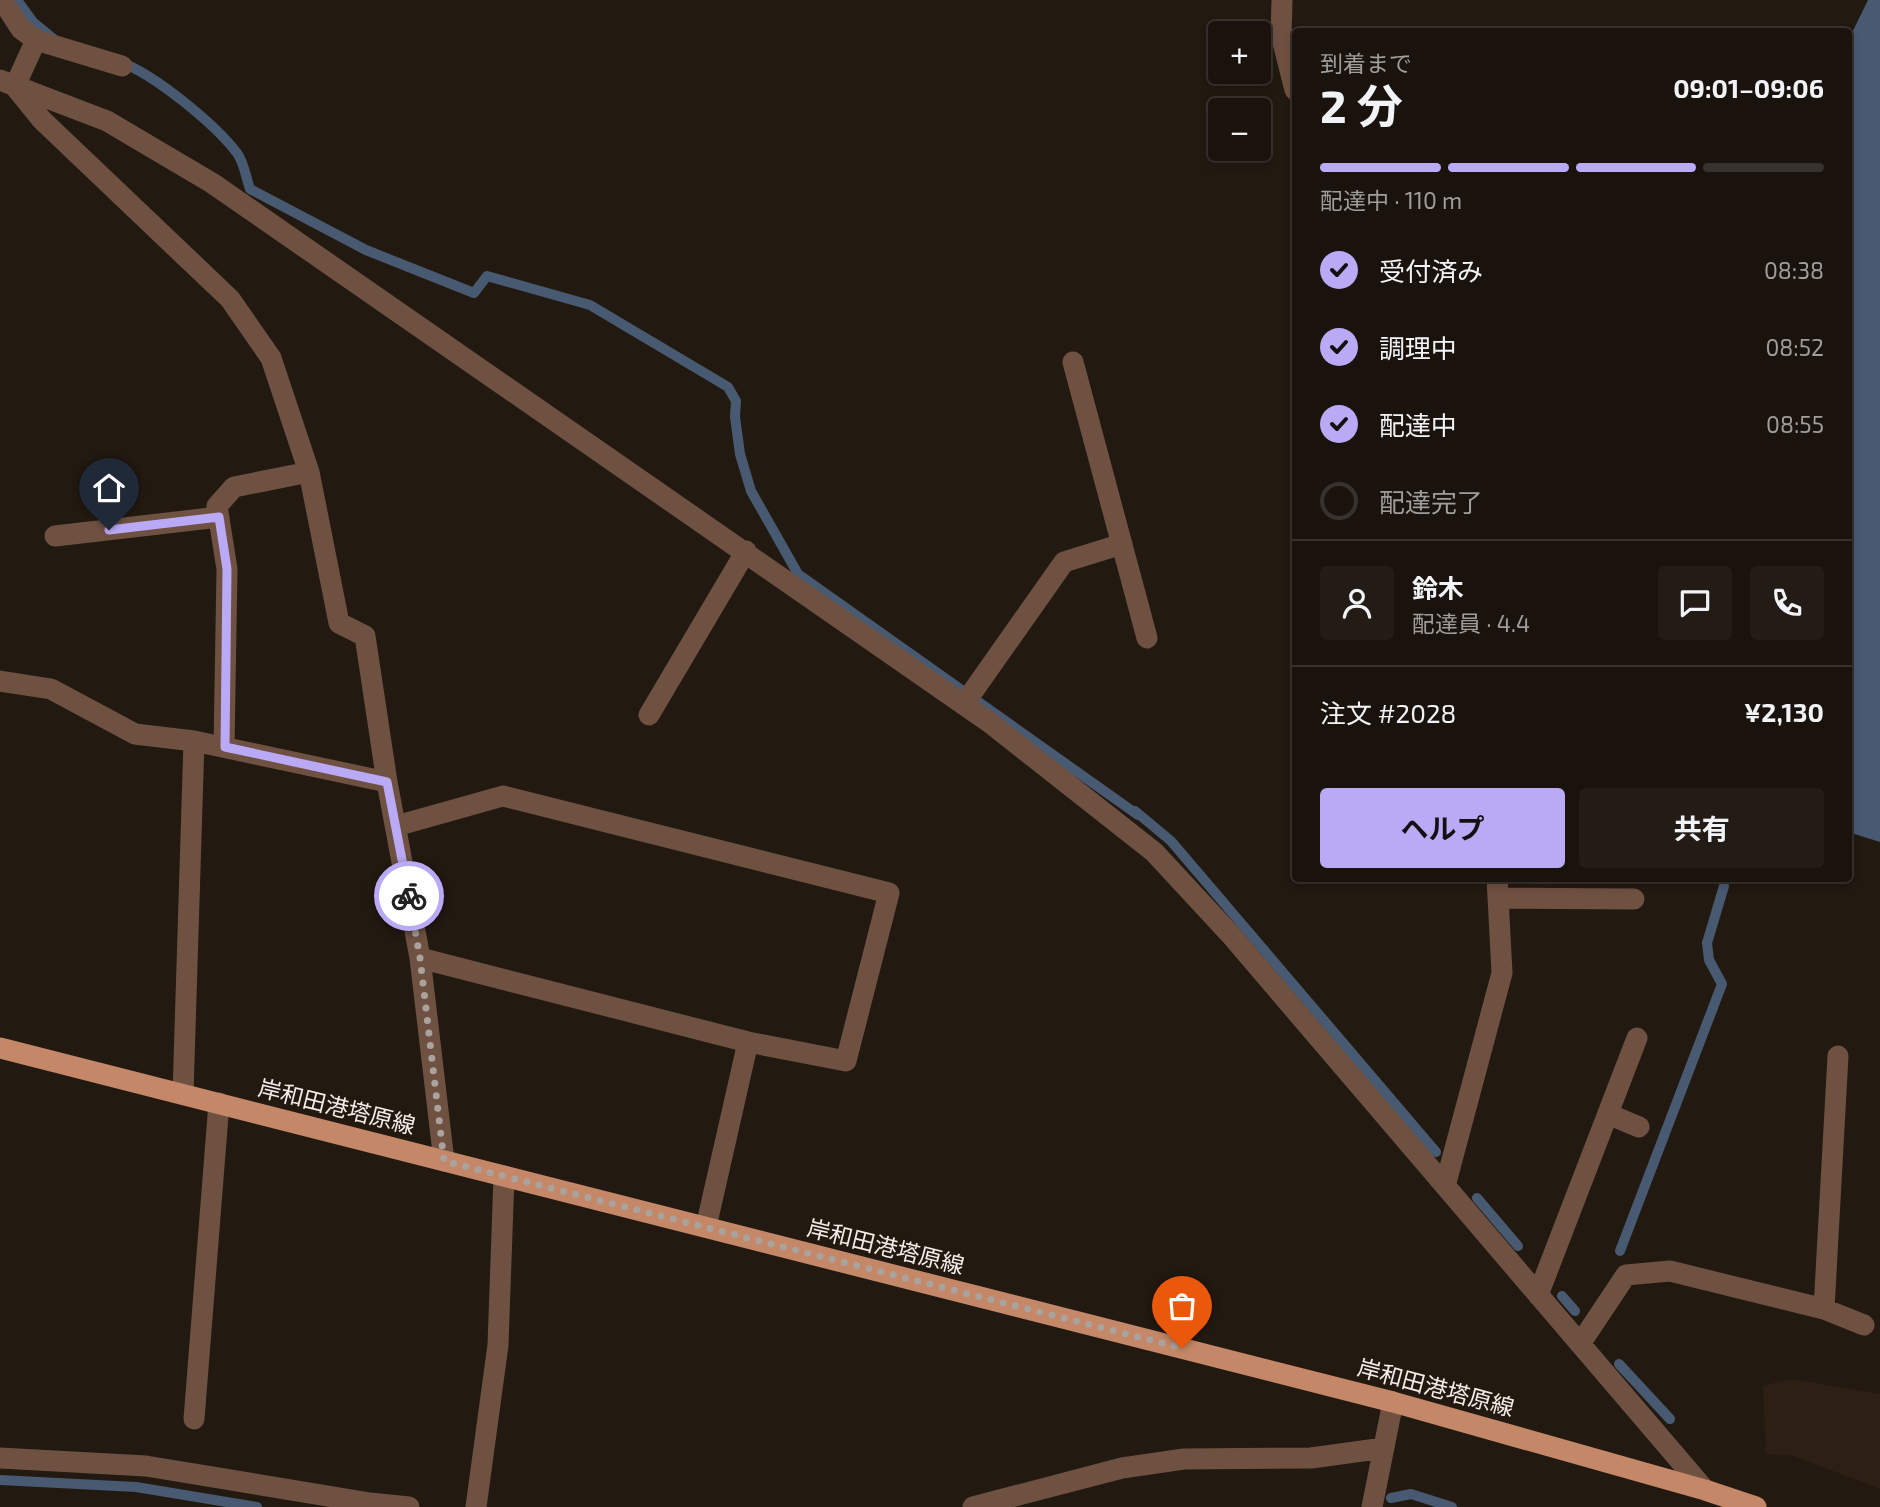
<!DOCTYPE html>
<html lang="ja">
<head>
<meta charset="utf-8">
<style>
  body { margin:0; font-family:"Exo 2","Noto Sans JP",sans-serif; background:#231c16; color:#f1f3f6; height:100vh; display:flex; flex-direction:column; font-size:26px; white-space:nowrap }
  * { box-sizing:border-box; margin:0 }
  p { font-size:23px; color:#9f9e9d }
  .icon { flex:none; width:38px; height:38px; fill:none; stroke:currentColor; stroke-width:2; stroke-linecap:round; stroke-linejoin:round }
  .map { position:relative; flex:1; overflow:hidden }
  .sheet { position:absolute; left:1292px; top:28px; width:560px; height:854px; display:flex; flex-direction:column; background:#1a130d; border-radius:7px; box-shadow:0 4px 10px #0003,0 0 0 2px #38322e }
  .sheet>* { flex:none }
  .controls { position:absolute; left:1208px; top:21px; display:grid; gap:14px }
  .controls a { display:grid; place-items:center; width:63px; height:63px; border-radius:7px; background:#1a130d; box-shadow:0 4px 10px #0003,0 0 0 2px #38322e; font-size:35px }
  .pin { position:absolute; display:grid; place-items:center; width:60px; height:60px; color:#fff; margin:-72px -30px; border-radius:50% 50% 50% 0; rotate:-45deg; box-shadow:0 0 7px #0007 }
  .pin .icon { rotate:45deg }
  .courier { position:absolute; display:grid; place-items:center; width:70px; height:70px; margin:-35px; border:5px solid #baaaf6; border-radius:50%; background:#fff; color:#222; box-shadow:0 2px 9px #0007 }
  .head em { font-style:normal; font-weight:700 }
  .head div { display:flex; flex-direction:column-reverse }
  .head { display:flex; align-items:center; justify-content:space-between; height:119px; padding:0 28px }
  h1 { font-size:46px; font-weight:700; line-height:52px }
  .bar { display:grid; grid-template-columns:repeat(4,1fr); gap:10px 7px; align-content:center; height:84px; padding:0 28px }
  .bar i { height:9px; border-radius:5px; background:#38322e }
  .bar .current { background:#baaaf6 }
  .bar p { grid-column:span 4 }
  .line { display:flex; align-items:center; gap:18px; padding:0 28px; border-top:2px solid #38322e }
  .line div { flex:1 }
  .round { display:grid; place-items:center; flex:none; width:74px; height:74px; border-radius:7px; background:#231c16 }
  ol { padding:0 28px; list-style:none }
  li { display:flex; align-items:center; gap:21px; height:77px }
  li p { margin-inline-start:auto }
  li .icon { padding:7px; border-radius:50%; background:#baaaf6; color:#111; stroke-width:4 }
  li:last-child { color:#9f9e9d }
  li i { width:38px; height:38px; border:4px solid #38322e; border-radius:50% }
  .cta { display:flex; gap:14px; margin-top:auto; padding:14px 28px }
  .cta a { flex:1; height:80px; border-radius:7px; background:#baaaf6; color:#111; font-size:28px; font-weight:700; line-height:80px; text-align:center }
  .cta a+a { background:#231c16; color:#f1f3f6 }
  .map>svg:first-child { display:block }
</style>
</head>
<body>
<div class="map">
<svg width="1880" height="1507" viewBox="0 0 1880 1507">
  <rect width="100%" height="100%" fill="#221911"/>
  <!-- built -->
  <path fill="#2d1f13" d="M1785,1380h13l82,14v95l-86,-33 -28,-2 -3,-68z"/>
  <!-- water -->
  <path fill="#485a71" d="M1868,0h12v842l-32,-10v-791z"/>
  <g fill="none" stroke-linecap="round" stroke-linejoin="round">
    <!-- stream -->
    <path stroke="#485a71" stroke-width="10" d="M17,0l16,22 22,18
      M120,62c34,12 95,62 117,91 7,9 9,25 13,36l116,61 108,43 13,-17 103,29 138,82 8,14 -1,16 5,37 11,37 47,83 340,241
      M1135,811l36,30 265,311
      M1477,1198l41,48
      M1620,1251l102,-267 -13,-24 -2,-17 17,-57
      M1562,1296l13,15
      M1619,1364l51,55
      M0,1480l136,7 121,20
      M1391,1498l20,-4 41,13"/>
    <!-- minor -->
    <path stroke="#6f5142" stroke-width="21" d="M2,0l19,29 15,11 86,26
      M1282,0l-1,35 14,55
      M0,80l107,41 105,62 777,539 165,130 76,82 475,556
      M15,86l21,-46
      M16,88l26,32 188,179 41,59 38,114 30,151 26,13 22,146 33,176 24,203
      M1073,362l74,276
      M55,536l164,-19
      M0,681l51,8 84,45 59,7 193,41
      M964,704l100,-142 58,-18
      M649,715l97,-164
      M224,747l3,-178 -10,-63 17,-19 75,-15
      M396,826l107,-30 386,97 -43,168 -98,-19 -328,-84
      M1499,898l135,1
      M183,1094l11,-353
      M1608,1114l31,13
      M1445,1186l57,-213 -5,-95
      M706,1227l42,-185
      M1538,1295l99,-257
      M1824,1309l14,-253
      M1580,1344l46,-69 44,-4 154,38 40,16
      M194,1419l25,-316
      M0,1458l146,8 224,37 39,4
      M476,1507l22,-162 6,-169
      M973,1507l149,-39 62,-9 127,-1 73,-10
      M1372,1507l21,-105"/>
    <!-- major -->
    <path stroke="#c48767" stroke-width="21" d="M0,1048l1393,354 312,88 51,17"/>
  </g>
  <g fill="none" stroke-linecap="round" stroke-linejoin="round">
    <!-- done -->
    <path stroke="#aaa39d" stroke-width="7" stroke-dasharray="0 12.6" d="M409,896l11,62 24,203 738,187"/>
    <!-- route -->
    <path stroke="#baaaf6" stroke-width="9" d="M109,530l110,-13 8,52 -2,178 162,35 22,114"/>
  </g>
  <g text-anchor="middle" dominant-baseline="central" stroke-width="5" stroke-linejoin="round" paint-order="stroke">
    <!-- street labels -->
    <g font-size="23" fill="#f4eee8" stroke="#221911">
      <text transform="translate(337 1106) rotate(14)">岸和田港塔原線</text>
      <text transform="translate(886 1246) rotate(14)">岸和田港塔原線</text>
      <text transform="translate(1436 1387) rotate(15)">岸和田港塔原線</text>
    </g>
  </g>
</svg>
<div class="controls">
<a>+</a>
<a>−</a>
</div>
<div class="pin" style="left:1182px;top:1348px;background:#ea580c"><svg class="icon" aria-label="bag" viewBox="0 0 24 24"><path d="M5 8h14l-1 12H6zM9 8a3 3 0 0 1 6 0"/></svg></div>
<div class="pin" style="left:109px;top:530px;background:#1f2937"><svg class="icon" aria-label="home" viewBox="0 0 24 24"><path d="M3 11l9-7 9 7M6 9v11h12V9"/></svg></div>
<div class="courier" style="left:409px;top:896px"><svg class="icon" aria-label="bike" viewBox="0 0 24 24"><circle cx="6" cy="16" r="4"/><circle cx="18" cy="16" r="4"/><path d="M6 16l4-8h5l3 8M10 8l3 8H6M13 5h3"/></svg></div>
<section class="sheet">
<div class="head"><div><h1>2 分</h1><p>到着まで</p></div><em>09:01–09:06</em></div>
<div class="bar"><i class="current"></i><i class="current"></i><i class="current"></i><i></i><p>配達中 · 110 m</p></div>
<ol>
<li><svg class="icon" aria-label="check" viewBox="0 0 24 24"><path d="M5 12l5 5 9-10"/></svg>受付済み<p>08:38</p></li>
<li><svg class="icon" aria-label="check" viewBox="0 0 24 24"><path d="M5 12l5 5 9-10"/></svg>調理中<p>08:52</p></li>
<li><svg class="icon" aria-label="check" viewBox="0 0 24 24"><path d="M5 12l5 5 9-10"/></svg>配達中<p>08:55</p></li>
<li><i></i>配達完了</li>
</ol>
<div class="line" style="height:126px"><a class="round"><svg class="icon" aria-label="person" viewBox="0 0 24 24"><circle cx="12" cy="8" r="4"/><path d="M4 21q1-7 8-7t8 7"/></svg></a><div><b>鈴木</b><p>配達員 · 4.4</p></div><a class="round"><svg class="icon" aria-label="chat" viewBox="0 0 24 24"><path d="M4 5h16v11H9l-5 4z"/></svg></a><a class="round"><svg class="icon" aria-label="phone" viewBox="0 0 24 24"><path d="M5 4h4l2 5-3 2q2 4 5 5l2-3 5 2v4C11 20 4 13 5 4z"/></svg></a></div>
<div class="line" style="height:91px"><div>注文 #2028</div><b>¥2,130</b></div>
<div class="cta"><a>ヘルプ</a><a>共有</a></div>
</section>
</div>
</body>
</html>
